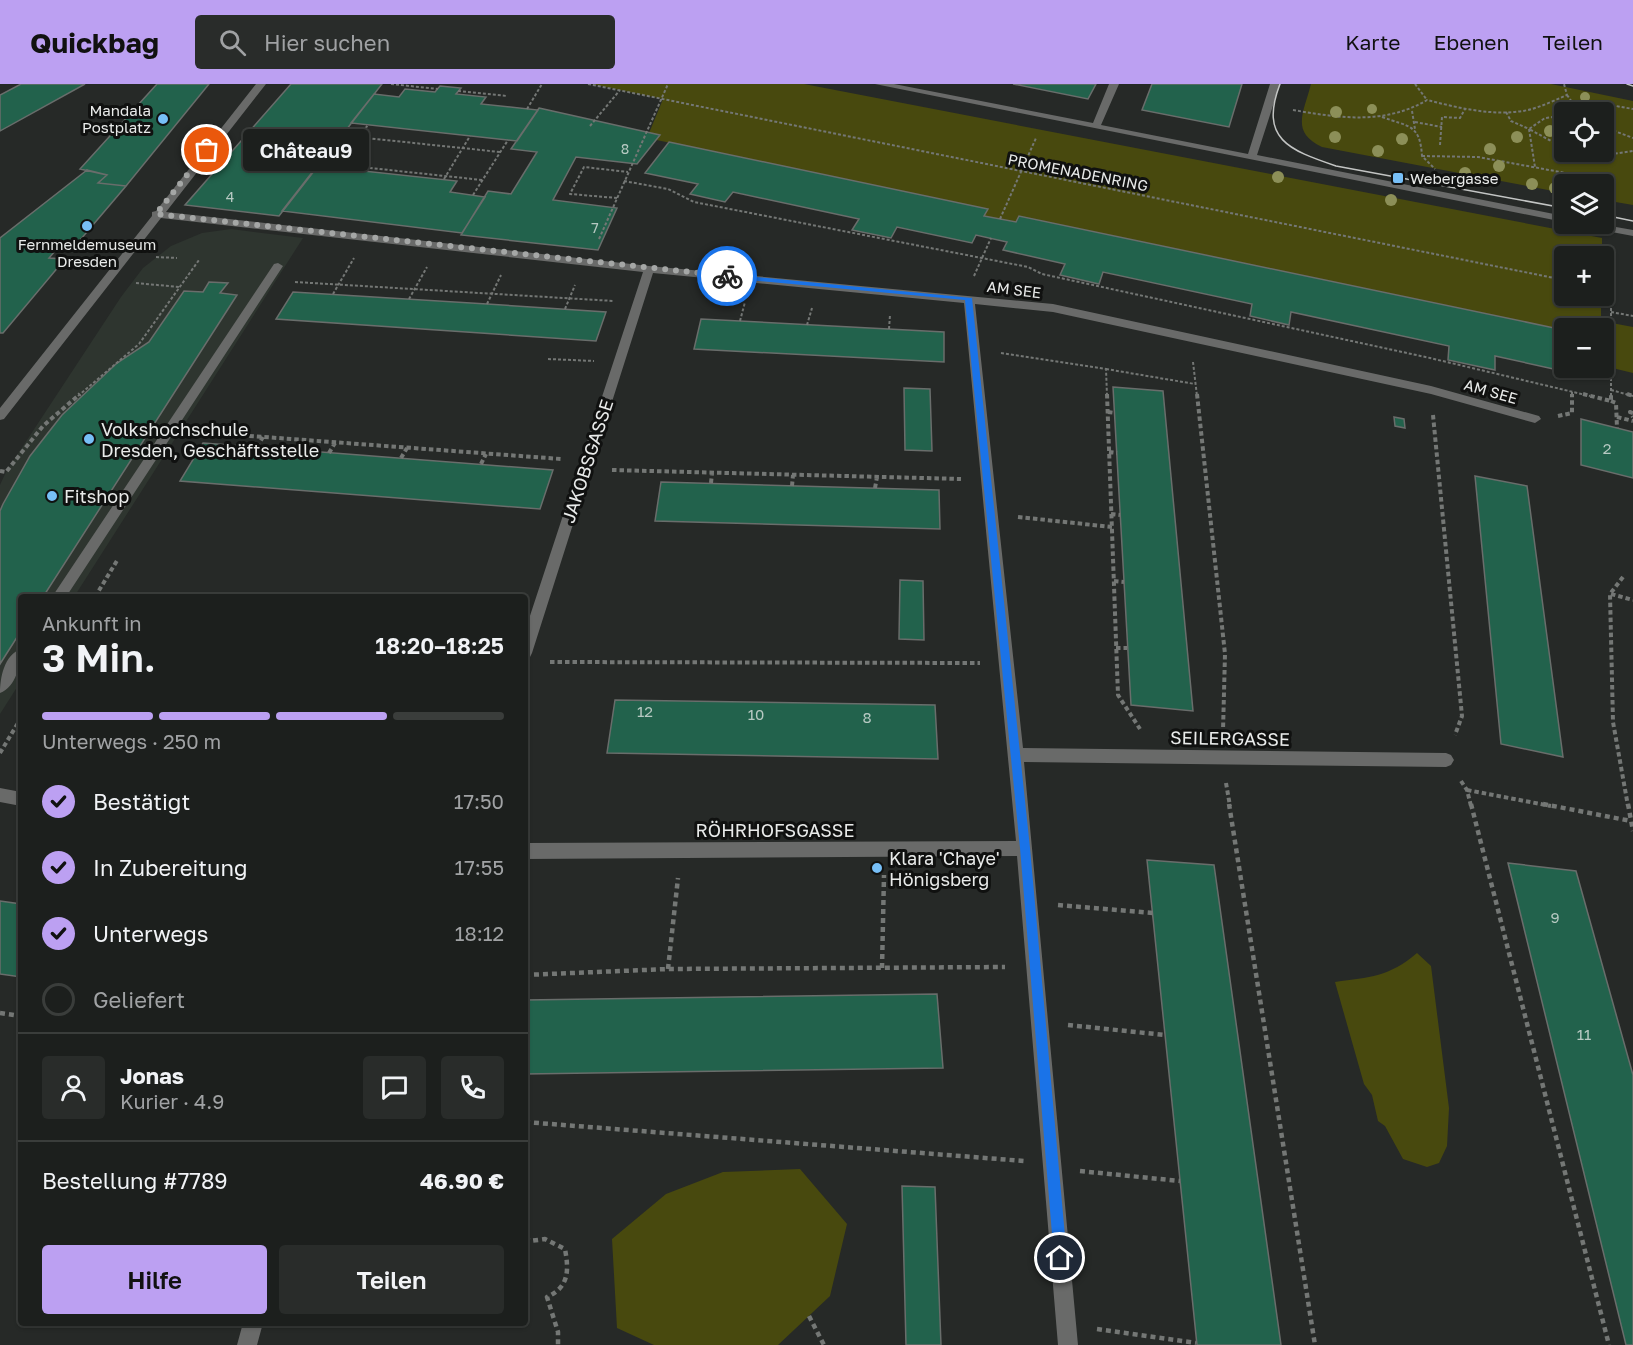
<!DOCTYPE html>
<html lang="de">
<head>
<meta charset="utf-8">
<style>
  body { margin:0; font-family:"Golos Text",sans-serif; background:#292c2a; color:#f1f3f6; height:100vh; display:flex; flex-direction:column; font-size:22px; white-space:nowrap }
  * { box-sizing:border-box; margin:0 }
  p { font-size:20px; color:#a0a2a4 }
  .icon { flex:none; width:33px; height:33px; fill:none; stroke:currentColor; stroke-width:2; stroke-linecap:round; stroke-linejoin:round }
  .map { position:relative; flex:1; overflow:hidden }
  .panel { position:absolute; left:18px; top:510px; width:510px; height:732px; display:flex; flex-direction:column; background:#1c1f1d; border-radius:6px; box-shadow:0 2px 4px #0004,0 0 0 2px #3a3d3b }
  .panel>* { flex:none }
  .fabs { position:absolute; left:1554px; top:18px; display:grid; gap:12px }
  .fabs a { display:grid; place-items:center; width:60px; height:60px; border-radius:6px; background:#1c1f1d; box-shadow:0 2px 4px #0004,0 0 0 2px #3a3d3b; font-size:30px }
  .pin { position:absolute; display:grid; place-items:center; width:51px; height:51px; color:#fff; margin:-26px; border:3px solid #fff; border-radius:50%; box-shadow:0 2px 6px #0007 }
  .courier { position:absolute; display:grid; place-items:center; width:60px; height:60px; margin:-30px; border:4px solid #1a73e8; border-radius:50%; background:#fff; color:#222; box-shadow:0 2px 8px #0007 }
  .bubble { position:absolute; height:42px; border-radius:6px; background:#1c1f1d; box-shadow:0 2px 4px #0004,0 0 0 2px #3a3d3b; font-size:20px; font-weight:600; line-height:42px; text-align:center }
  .headline em { font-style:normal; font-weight:600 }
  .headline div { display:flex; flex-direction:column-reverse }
  .headline { display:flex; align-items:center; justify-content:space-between; height:102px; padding:0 24px }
  h1 { font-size:39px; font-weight:600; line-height:45px }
  .bar { display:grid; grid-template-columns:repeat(4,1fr); gap:9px 6px; align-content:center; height:72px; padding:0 24px }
  .bar i { height:8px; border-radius:4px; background:#3a3d3b }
  .bar .selected { background:#bca0f2 }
  .bar p { grid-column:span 4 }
  .line { display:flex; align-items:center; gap:15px; padding:0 24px; border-top:2px solid #3a3d3b }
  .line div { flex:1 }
  .round { display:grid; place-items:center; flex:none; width:63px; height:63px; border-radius:6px; background:#292c2a }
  ol { padding:0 24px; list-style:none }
  li { display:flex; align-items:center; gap:18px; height:66px }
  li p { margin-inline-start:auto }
  li .icon { padding:6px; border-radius:50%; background:#bca0f2; color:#111; stroke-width:4 }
  li:last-child { color:#a0a2a4 }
  li i { width:33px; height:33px; border:3px solid #3a3d3b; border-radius:50% }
  .action { display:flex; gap:12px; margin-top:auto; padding:12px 24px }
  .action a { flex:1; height:69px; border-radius:6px; background:#bca0f2; color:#111; font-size:24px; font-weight:600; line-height:69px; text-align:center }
  .action a+a { background:#292c2a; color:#f1f3f6 }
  header { display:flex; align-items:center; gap:36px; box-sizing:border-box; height:84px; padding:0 30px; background:#bca0f2; color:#111 }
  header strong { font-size:28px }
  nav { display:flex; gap:33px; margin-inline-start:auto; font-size:21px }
  .search { width:420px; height:54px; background:#292c2a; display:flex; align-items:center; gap:15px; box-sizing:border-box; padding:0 21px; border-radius:6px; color:#a0a2a4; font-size:22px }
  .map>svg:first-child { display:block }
</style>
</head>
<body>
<header>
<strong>Quickbag</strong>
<div class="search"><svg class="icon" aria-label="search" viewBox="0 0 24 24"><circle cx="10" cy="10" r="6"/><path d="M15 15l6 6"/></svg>Hier suchen</div>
<nav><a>Karte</a><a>Ebenen</a><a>Teilen</a></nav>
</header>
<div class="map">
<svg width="1633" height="1261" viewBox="0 0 1633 1261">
  <rect width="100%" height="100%" fill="#262927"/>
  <!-- built -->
  <path fill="#2e352f" d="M231,145l72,9 -229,359h-53v84l-21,33v-229l6,-13 115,-175 22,-29 28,-22 31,-13z"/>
  <!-- green -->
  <path fill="#48490e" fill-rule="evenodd" d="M591,0h213l798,154v18h-38v40h37v25l32,6v46l-29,-7v-38l-40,2 -545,-114 -3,6 -32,-6 3,-7 -340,-71 16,-39z
    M1311,0h240l82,17v104l-29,-5v-16h-40v9l-242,-46c-32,-15 -18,-35 -11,-63zM1564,28h40v40h-40z
    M1417,869l14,13 18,142 -2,38 -8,17 -12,4 -24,-8 -18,-33 -7,-5 -6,-26 -8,-11 -29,-102c35,-5 54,-5 82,-29z
    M800,1085l47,55 -17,72 -52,49h-124l-37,-17 -5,-89 54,-45 57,-22z"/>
  <!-- building -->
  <path fill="#22624c" stroke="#696d6b" stroke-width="1.5" d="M21,0h64l-85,47v-36z
    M157,0h52l-83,102 -28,-3 9,-8 -27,-6z
    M291,0h91l-103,132 -94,-11z
    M1013,0h83l-8,15z
    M1152,0h90l-13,43 -87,-17z
    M440,2l21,2 -5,6 30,3 -5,7 57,6 -21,31 -166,-18 23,-29 25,3 6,-8 30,3z
    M539,24l121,27 -23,29 -61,-7 -23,43 64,8 -19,42 -137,-15 27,-44 23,3 26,-42 -26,-3z
    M669,58l319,67 -4,7 32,6 3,-6 545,114v38h26v9l-95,-21v14l-47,-10 1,-14 -158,-34 -2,13 -39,-9 2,-12 -149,-32 -4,12 -39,-9 5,-11 -62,-14 4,-8 -31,-7 -4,8 -75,-16 -6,11 -39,-8 7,-11 -126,-27 -8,10 -35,-8 8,-10 -53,-11z
    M317,82l140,15 -7,11 35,5 -23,36 -180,-22z
    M87,86l20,5 -9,8 28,3 -51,60 -14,-2 -5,6 -7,8 16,1 -62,74h-3v-95z
    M209,198l19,1 -8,10 17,2 -194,302h-22v34l-21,33v-153l3,-7 27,-48 32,-41 55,-52 32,-21 35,-51 19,1z
    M293,208l194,12 119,8 -10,29 -320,-22z
    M701,235l243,13v30l-250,-13z
    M1113,303l50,4 30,320 -62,-6z
    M904,304l26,1 2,62 -27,-1z
    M1394,333l10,2 1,9 -10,-2z
    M1581,335l52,13v46l-52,-13z
    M203,359l54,4 296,23 -13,39 -360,-28z
    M1475,392l52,10 36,271 -62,-13z
    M661,398l278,8 1,39 -285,-8z
    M900,496l23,1 1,59 -25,-1z
    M615,616l320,5 3,54 -331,-6z
    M1147,776l67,5 67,480h-84z
    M1508,779l68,8 57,204v270h-7z
    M0,817l21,3v73l-21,-3z
    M937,910l6,74 -418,6v-74z
    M902,1102l33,1 6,158h-35z"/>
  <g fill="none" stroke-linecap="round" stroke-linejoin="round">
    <!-- path-far2 -->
    <path stroke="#747775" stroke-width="2" stroke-dasharray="3 2" stroke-linecap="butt" d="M391,0l47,5
      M588,0l976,196
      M1415,0l12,16
      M458,7l49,5
      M1567,11l12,17
      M1572,19h27l34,6
      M527,25l15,-25
      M1293,26c46,8 92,15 134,-10 32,8 68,17 101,10 13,-3 27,-10 39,-15l-3,-11
      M1412,27l3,18
      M1506,28l5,9 18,8 6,38
      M1564,32l-19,2 -16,11 35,19
      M1382,33c27,10 38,7 40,39l13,13
      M1415,38l27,5
      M590,42l30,-36
      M1604,43l29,11
      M1440,61l2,-28 18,1 5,-9
      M1575,68l30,3 28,-4
      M1422,72l56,1 115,21 2,6
      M335,84l33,-43
      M444,95l26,-43
      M482,96l-158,-17 23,-27 153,16
      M624,97l44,8 26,13 334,65 14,7 388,84 160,38
      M473,111l35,-55
      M617,114l-47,-4 14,-27 44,5
      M1000,135l36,-81
      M599,155l69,-155
      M1611,169v143
      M156,173l21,1
      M974,192l17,-38
      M295,198l319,19
      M136,199l43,4
      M333,210l21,-36
      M409,215l18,-32
      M487,220l14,-29
      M565,225l10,-24
      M1611,228l22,4
      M740,237l5,-19
      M807,241l5,-17
      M889,245l1,-14
      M1001,269l105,16 1,27
      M548,275l46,2
      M1193,278l4,34
      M1106,285l89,15
      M1611,306l22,6
      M1572,308v4
      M78,312l61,-52 60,-84"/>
    <!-- path-far1 -->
    <path stroke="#747775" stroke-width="4" stroke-dasharray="4.5 3" stroke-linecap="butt" d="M1107,310l11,301 22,34
      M1197,310l28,260 -2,77
      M1583,310l28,7v-7
      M1627,310l6,2
      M1611,317l5,2 1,25
      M1108,328l7,1
      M1633,329l-3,-1 3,5
      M1433,331l29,301 -7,19
      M1558,332l14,-3v-19
      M1617,333l16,4
      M197,348l364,27
      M257,363l6,-10
      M1109,368l8,1
      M329,369l6,-10
      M401,374l6,-10
      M481,380l5,-10
      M612,386l349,9
      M0,387l6,1 37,-46 37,-32
      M711,399l1,-10
      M792,402l1,-11
      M875,404l2,-11
      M1111,430l9,1
      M1018,433l94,10
      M1623,493l-13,17 3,128 15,84
      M1114,497l10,1
      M1611,510l22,6
      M95,513l23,-38
      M1116,564h11
      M550,578l430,1
      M0,669l21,-35
      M1461,697l6,9 4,16
      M1226,699l4,23
      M1467,706l84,16"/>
    <!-- path -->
    <path stroke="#747775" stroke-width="4.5" stroke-dasharray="5 4" stroke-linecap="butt" d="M1229,720l86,541
      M1471,720l138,541
      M1543,720l88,17
      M1628,720l5,27
      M1058,821l95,8
      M882,884l2,-93
      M668,885l10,-91
      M525,891l143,-6 337,-2
      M0,929l21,3
      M1068,941l97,10
      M525,1038l499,39
      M1080,1087l100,10
      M525,1154l5,3 15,-2 20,10c4,22 4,38 -18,48l11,35v13
      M809,1232l15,29
      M1097,1245l99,14"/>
    <!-- minor -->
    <path fill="#696a69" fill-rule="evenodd" d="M256,0h10l-100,128 483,54 404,38 378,82 108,30 2,3 -6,4 -104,-29 -378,-82 -78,-8 48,444 423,5 5,2 3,5 -3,5 -5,2 -422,-5 54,583h-20l-41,-489 -492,3v-16l491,-2 -52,-538 -311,-30 -121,380 -2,4 -5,2v-28l118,-359 -482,-54 -157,201 -4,1v-12l152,-192v-4l4,-1z
      M875,0h19l199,39 16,-39h10l-18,41 147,29 22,-70h10l-23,71 307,61v6z
      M1580,140h19l34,6v6l-48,-9z
      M278,179l5,3 -217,331h-14l222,-333z
      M21,565c0,15 -5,38 -21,44 0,-15 4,-38 21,-44z
      M0,704l21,4v14l-21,-4z
      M243,1239h20l-6,22h-20z"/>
    <!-- tram -->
    <path stroke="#c3c5c4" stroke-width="1.5" d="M1280,0c-21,55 9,66 56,82l228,42
      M1627,0l6,2
      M1604,131l29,6"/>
  </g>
  <!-- trees -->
  <g fill="#8c8f58">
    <circle cx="1585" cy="13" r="5"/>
    <circle cx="1372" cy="25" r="5"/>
    <circle cx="1336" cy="28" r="6"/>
    <circle cx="1550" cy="47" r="6"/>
    <circle cx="1335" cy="53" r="6"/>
    <circle cx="1517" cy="53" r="6"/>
    <circle cx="1402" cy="55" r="6"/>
    <circle cx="1490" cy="65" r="6"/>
    <circle cx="1378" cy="67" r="6"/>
    <circle cx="1499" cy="82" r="6"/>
    <circle cx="1465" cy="89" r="6"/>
    <circle cx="1278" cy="93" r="6"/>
    <circle cx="1532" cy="100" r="6"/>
    <circle cx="1555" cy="104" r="6"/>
    <circle cx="1391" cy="116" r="6"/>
  </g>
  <!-- route -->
  <path fill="#1a73e8" d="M725,190l247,24 58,550 37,410 -7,6 -6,-6 -34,-410 -55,-548 -238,-22z"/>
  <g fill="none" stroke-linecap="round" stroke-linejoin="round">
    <!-- done -->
    <path stroke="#a5a7a6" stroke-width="6" stroke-dasharray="0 10.8" d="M207,66l-51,64 571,62"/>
  </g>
  <!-- markers -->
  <g fill="#77bff7" stroke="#101110" stroke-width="2">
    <circle cx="163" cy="35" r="6"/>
    <rect x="1392" y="88" width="12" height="12" rx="3"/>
    <circle cx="87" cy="142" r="6"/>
    <circle cx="89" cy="355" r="6"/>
    <circle cx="52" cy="412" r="6"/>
    <circle cx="877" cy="784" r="6"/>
  </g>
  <g text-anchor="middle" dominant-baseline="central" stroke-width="6" stroke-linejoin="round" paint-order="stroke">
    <!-- far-number labels -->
    <g font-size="14" fill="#b7c9c2">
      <text x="625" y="64">8</text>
      <text x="230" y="112">4</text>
      <text x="595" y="143">7</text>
    </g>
    <!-- far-poi labels -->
    <g font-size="15" fill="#e9ebea" stroke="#101110" text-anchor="end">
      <text x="151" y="26">Mandala<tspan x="151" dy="17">Postplatz</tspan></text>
      <text x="1410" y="94" text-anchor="start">Webergasse</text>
      <text x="87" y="160" text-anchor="middle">Fernmeldemuseum<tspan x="87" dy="17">Dresden</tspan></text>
    </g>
    <!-- far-street labels -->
    <g font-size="15" fill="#e9ebea" stroke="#101110">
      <text transform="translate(1078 88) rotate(11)">PROMENADENRING</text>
      <text transform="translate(1014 205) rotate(7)">AM SEE</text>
      <text transform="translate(1491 307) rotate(16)">AM SEE</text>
    </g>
    <!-- number labels -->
    <g font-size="15" fill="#b7c9c2">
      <text x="1607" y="364">2</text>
      <text x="645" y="627">12</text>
      <text x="756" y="630">10</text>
      <text x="867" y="633">8</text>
      <text x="1555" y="833">9</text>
      <text x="1584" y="950">11</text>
    </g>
    <!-- poi labels -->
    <g font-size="18" fill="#e9ebea" stroke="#101110" text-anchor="start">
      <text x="101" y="345">Volkshochschule<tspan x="101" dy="21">Dresden, Geschäftsstelle</tspan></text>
      <text x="64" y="412">Fitshop</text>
      <text x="889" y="774">Klara 'Chaye'<tspan x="889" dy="21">Hönigsberg</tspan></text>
    </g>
    <!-- street labels -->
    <g font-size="18" fill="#e9ebea" stroke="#101110">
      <text transform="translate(587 377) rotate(-72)">JAKOBSGASSE</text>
      <text transform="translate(1230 654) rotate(1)">SEILERGASSE</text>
      <text x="775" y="746">RÖHRHOFSGASSE</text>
    </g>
  </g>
</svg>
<div class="fabs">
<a><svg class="icon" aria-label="locate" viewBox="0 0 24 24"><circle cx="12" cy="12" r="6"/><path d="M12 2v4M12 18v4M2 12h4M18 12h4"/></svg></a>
<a><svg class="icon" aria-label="layers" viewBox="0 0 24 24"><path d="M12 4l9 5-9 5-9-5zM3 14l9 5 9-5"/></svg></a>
<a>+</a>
<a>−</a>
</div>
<div class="pin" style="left:207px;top:66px;background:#ea580c"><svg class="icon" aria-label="bag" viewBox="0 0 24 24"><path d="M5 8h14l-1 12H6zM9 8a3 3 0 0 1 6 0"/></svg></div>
<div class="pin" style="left:1060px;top:1174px;background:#1f2937"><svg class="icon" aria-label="home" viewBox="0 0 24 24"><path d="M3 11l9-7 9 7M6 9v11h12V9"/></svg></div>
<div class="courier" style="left:727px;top:192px"><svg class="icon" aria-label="bike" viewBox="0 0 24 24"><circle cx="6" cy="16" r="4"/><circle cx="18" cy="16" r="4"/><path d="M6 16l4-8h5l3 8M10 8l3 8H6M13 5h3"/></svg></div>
<div class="bubble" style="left:243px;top:45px;width:126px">Château9</div>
<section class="panel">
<div class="headline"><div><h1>3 Min.</h1><p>Ankunft in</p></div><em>18:20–18:25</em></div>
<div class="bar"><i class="selected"></i><i class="selected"></i><i class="selected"></i><i></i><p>Unterwegs · 250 m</p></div>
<ol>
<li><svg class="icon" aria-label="check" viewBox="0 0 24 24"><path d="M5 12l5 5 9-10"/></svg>Bestätigt<p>17:50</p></li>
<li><svg class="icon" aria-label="check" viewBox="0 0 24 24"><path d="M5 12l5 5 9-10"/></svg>In Zubereitung<p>17:55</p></li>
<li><svg class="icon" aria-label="check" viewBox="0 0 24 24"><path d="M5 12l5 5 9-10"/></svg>Unterwegs<p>18:12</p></li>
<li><i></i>Geliefert</li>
</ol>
<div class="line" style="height:108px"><a class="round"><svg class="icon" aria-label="person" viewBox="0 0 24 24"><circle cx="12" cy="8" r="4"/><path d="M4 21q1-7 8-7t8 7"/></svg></a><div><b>Jonas</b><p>Kurier · 4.9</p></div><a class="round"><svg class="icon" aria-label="chat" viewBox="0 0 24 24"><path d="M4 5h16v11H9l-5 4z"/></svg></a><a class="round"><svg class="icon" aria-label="phone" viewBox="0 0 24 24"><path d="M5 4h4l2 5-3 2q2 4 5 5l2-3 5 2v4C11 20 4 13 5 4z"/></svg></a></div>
<div class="line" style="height:78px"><div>Bestellung #7789</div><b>46.90 €</b></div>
<div class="action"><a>Hilfe</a><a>Teilen</a></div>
</section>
</div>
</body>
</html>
